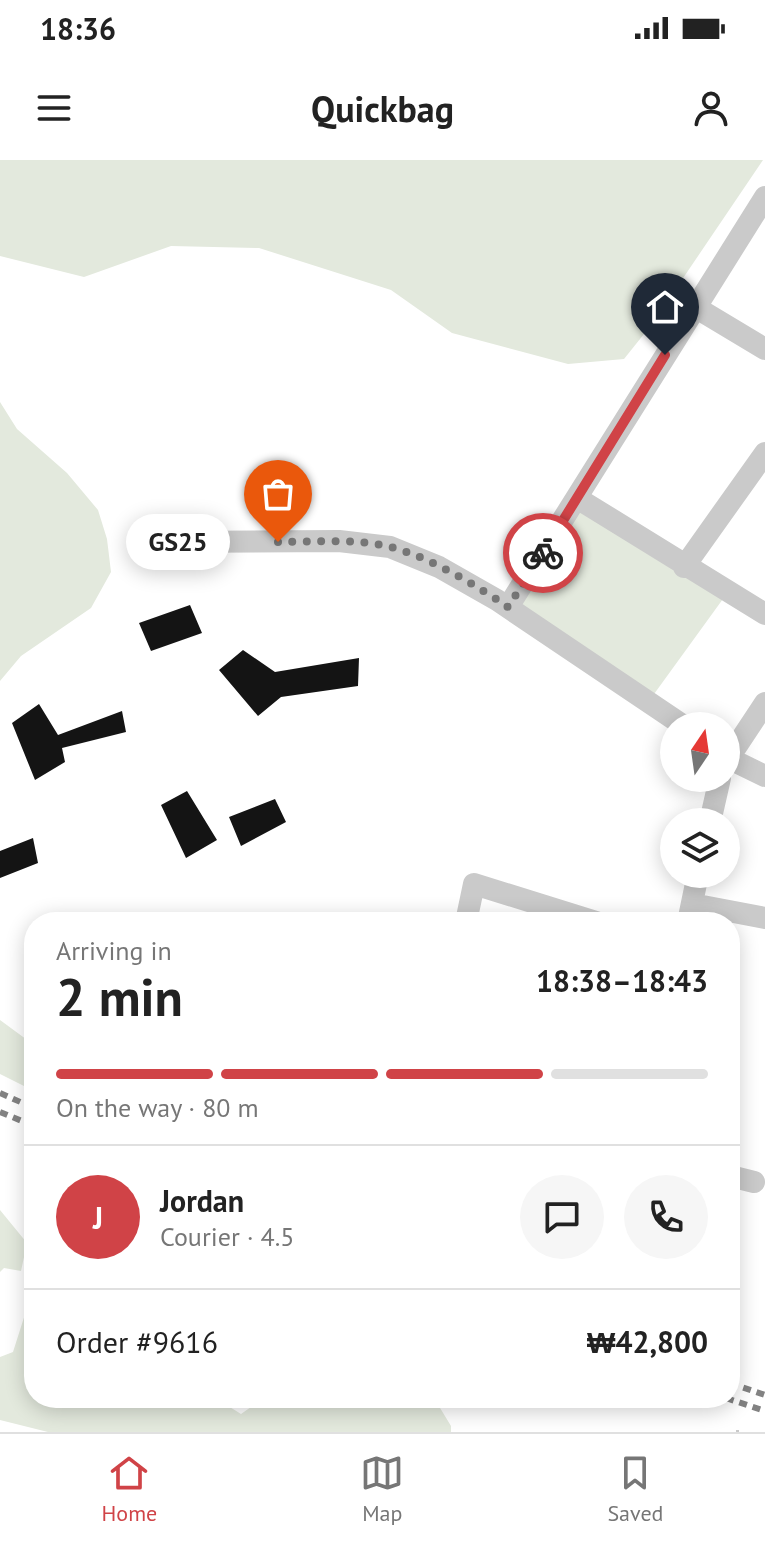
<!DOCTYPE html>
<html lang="en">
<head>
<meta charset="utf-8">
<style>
  body { margin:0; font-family:"PT Sans",sans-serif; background:#f6f6f6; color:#222; height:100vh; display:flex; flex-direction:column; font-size:30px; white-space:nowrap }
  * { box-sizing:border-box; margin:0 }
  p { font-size:26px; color:#767676 }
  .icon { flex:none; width:44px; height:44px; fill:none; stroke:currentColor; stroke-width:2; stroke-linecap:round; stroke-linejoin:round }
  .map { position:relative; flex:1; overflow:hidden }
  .drawer { position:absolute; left:24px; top:752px; width:716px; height:496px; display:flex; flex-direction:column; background:#fff; border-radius:32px; box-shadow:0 4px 20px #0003 }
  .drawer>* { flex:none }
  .needle { width:52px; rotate:13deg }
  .tools { position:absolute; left:660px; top:552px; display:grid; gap:16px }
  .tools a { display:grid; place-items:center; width:80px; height:80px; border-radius:50%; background:#fff; box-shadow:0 4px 20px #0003; font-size:40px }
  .pin { position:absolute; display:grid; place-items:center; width:68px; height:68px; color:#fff; margin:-82px -34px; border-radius:50% 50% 50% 0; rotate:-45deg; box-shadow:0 0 8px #0007 }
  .pin .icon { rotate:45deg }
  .courier { position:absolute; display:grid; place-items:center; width:80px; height:80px; margin:-40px; border:6px solid #d04347; border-radius:50%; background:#fff; color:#222; box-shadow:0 2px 10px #0007 }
  .bubble { position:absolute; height:56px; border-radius:28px; background:#fff; box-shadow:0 4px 20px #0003; font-size:26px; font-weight:700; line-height:56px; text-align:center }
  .headline em { font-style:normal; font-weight:700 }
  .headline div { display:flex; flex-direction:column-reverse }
  .headline { display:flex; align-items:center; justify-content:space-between; height:136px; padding:0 32px }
  h1 { font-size:52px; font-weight:700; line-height:60px }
  .bar { display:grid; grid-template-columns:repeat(4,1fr); gap:12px 8px; align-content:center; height:96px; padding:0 32px }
  .bar i { height:10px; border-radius:6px; background:#e0e0e0 }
  .bar .active { background:#d04347 }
  .bar p { grid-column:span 4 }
  .line { display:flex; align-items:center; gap:20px; padding:0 32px; border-top:2px solid #e0e0e0 }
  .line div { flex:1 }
  .round { display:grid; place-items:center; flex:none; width:84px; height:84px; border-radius:42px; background:#f6f6f6 }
  .status { display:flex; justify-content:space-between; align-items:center; height:56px; padding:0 40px; background:#fff; direction:ltr }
  .status svg { height:22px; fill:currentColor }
  header { display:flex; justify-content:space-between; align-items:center; height:104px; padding:0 32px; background:#fff; font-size:36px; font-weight:700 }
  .tabs { display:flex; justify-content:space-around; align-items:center; height:112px; border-top:2px solid #e0e0e0; background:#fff; font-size:22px; color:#767676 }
  .tabs a { display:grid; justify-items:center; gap:4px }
  .tabs .active { color:#d04347 }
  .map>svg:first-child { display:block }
</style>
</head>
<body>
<div class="status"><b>18:36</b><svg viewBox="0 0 49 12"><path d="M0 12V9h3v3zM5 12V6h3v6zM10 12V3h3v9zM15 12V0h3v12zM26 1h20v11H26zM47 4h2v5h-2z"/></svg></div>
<header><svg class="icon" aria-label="menu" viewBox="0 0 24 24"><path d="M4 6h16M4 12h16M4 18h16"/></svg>Quickbag<svg class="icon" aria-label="person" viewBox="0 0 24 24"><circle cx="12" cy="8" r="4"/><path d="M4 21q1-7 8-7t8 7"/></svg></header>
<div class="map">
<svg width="765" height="1272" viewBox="0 0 765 1272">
  <rect width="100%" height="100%" fill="#fff"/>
  <!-- green -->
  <path fill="#e3e9dd" d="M0,0h763l-111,164 -28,35 -56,5 -116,-31 -61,-43 -132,-42 -88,-2 -87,31 -84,-21z
    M0,242l17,27 50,44 31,37 9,29 4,33 -20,36 -70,48 -21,25z
    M577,338l151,94 -79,109 -140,-94z
    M0,860l34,25v46l-34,-17z
    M0,1050l27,33 -6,28 -17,-3 -4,4z
    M34,1137v101h192l-1,6 16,10 23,-16h170l17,28v6h-403l-48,-12v-63l13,-5 14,-44z"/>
  <!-- building -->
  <path fill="#141414" d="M190,445l12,28 -51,18 -12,-28z
    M243,490l32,22 84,-14 -1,28 -77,11 -23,19 -39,-46z
    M39,544l19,31 64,-24 4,21 -64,16 3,14 -30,18 -23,-57z
    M187,631l30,49 -31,18 -25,-53z
    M275,639l11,23 -45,24 -12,-29z
    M33,678l5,25 -38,15v-27z"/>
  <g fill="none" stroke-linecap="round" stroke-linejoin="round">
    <!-- path -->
    <path stroke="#cacaca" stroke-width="4" stroke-dasharray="4 4" stroke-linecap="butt" d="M736,1272h3"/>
    <!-- street -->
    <path stroke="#cacaca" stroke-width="22" d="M695,147l70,42
      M577,338l188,116
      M156,382l183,-1 51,6 49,20 58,33 187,126
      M684,407l81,-114
      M508,447l257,-410
      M726,597l39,19
      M726,602l39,-59
      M710,662l10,-44
      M692,744l73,14
      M466,762l8,-38 122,38
      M688,762l10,-48
      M730,1016l24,6"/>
    <!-- rail -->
    <path stroke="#828282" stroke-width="6" stroke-dasharray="8 6" stroke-linecap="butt" d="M0,933l34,15
      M0,952l34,14
      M730,1223l35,12
      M726,1238l39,13"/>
  </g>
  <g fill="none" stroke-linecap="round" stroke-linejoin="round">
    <!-- done -->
    <path stroke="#767676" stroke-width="8" stroke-dasharray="0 14.4" d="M278,382c36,0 77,-4 113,5 40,11 83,37 117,60l35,-54"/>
    <!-- route -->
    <path stroke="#d04347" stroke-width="10" d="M543,393l122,-198"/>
  </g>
</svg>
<div class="tools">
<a><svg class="needle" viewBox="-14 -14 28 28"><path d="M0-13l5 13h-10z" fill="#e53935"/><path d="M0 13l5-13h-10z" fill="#767676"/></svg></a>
<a><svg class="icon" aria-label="layers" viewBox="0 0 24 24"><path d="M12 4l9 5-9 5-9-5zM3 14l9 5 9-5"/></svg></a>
</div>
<div class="pin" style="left:278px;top:382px;background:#ea580c"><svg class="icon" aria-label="bag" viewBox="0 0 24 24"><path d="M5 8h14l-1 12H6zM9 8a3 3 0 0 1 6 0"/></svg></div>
<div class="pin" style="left:665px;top:195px;background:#1f2937"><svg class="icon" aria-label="home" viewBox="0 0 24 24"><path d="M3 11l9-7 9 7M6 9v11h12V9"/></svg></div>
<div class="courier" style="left:543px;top:393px"><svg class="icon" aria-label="bike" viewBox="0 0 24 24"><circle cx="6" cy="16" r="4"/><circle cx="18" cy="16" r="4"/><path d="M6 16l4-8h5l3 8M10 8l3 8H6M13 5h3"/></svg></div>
<div class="bubble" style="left:126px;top:354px;width:104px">GS25</div>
<section class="drawer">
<div class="headline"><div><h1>2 min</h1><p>Arriving in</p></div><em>18:38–18:43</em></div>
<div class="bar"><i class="active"></i><i class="active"></i><i class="active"></i><i></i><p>On the way · 80 m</p></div>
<div class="line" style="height:144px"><b class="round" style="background:#d04347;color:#fff">J</b><div><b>Jordan</b><p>Courier · 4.5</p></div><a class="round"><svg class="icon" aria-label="chat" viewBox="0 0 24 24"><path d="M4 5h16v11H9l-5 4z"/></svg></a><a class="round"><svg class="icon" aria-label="phone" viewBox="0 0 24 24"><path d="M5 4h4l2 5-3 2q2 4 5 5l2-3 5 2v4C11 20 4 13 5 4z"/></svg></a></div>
<div class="line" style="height:104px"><div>Order #9616</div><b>₩42,800</b></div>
</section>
</div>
<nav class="tabs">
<a class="active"><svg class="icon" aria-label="home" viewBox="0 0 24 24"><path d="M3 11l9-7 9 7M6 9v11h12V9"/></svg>Home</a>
<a><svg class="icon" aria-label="map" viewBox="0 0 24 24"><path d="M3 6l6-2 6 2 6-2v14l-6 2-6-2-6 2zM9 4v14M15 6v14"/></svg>Map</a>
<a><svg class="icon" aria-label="saved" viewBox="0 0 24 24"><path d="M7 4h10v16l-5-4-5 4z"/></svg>Saved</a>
</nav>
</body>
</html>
